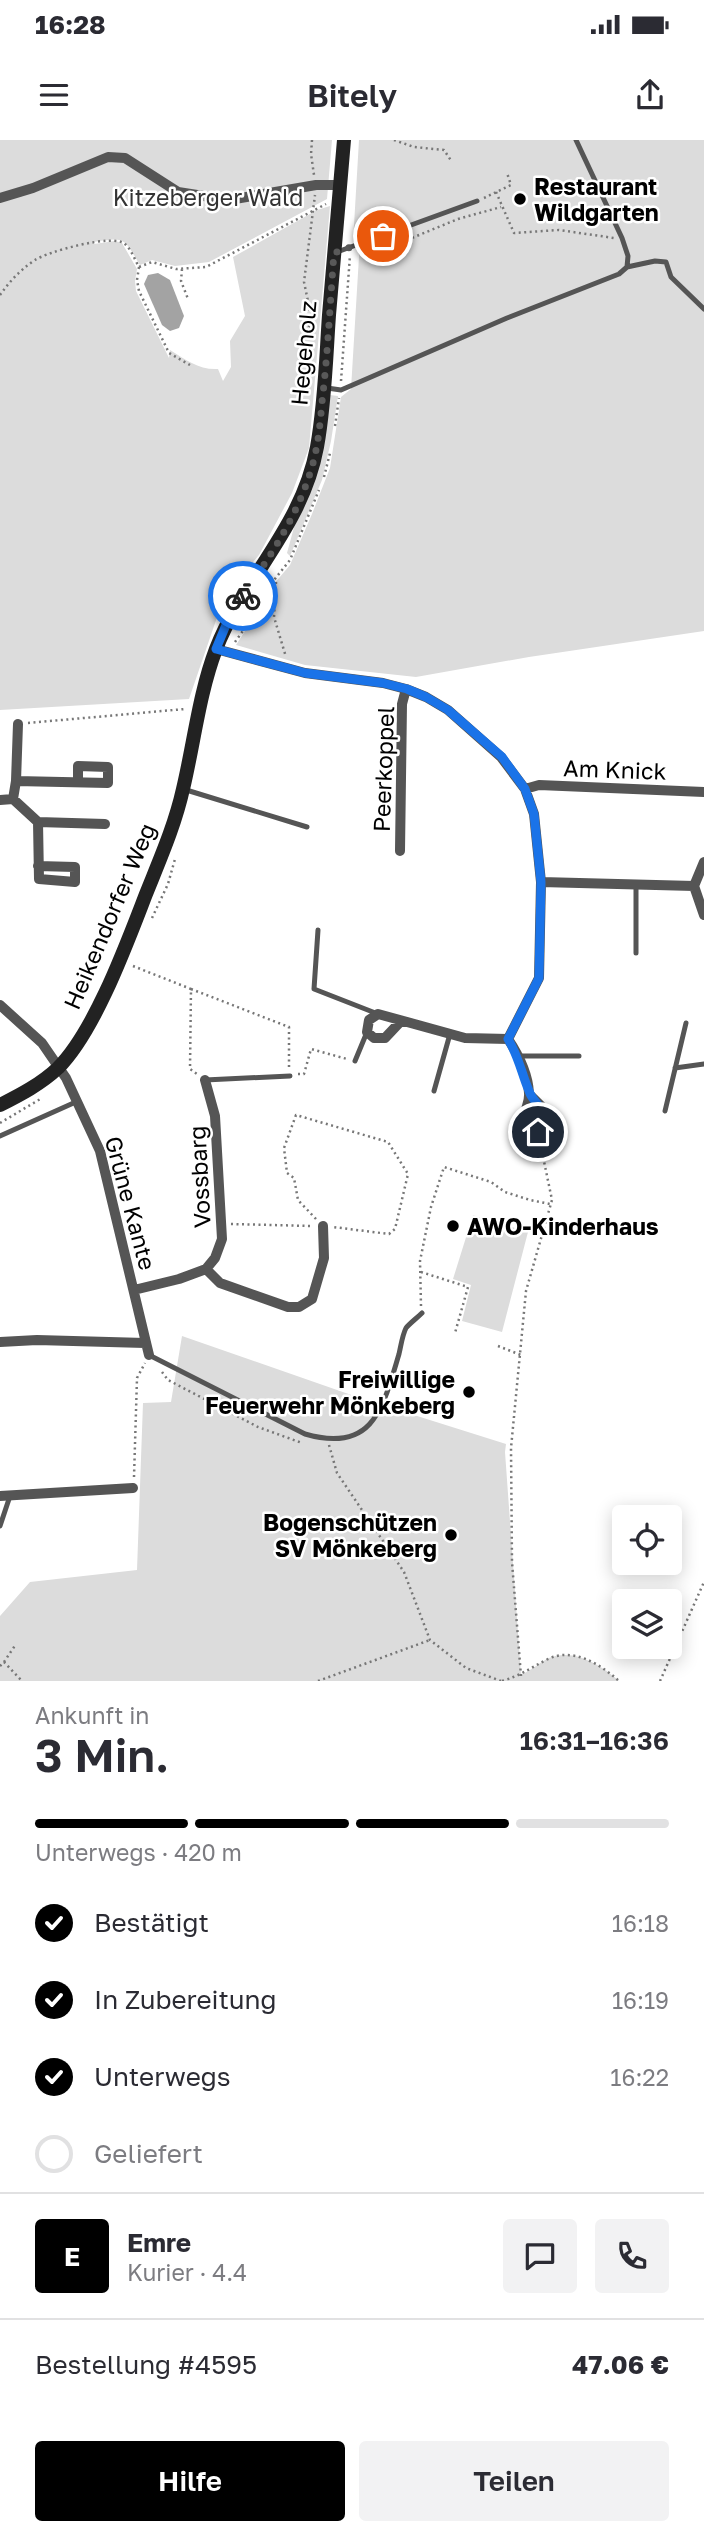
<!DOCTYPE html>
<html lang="de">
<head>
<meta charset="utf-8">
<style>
  body { margin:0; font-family:"Golos Text",sans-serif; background:#f2f2f3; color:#2b2b33; height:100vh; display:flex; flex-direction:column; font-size:26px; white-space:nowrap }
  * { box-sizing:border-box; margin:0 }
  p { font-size:23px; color:#7c7c81 }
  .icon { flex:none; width:38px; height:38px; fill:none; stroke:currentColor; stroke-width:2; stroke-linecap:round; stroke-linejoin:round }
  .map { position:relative; height:1541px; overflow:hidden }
  .side { display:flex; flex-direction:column; background:#fff; flex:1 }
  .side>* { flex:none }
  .tools { position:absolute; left:612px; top:1365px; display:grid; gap:14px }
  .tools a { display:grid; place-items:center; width:70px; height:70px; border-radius:7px; background:#fff; box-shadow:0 4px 18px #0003; font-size:35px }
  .pin { position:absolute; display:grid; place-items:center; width:60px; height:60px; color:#fff; margin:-30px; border:4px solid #fff; border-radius:50%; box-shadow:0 2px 7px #0007 }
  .courier { position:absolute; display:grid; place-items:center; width:70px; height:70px; margin:-35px; border:5px solid #1a73e8; border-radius:50%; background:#fff; color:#222; box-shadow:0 2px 9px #0007 }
  .headline em { font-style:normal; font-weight:600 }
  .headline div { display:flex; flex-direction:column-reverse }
  .headline { display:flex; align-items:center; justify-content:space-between; height:119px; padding:0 35px }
  h1 { font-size:46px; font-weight:600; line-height:52px }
  .bar { display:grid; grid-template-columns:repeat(4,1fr); gap:10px 7px; align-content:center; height:84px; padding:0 35px }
  .bar i { height:9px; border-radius:5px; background:#e1e1e2 }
  .bar .current { background:#000 }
  .bar p { grid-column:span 4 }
  .line { display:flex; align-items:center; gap:18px; padding:0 35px; border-top:2px solid #e1e1e2 }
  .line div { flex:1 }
  .round { display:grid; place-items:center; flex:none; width:74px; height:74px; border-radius:7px; background:#f2f2f3 }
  ol { padding:0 35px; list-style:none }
  li { display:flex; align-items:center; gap:21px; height:77px }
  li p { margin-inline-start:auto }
  li .icon { padding:7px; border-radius:50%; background:#000; color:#fff; stroke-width:4 }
  li:last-child { color:#7c7c81 }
  li i { width:38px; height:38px; border:4px solid #e1e1e2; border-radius:50% }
  .button { display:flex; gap:14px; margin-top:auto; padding:14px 35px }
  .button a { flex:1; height:80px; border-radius:7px; background:#000; color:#fff; font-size:28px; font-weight:600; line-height:80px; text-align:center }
  .button a+a { background:#f2f2f3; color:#2b2b33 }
  .status { display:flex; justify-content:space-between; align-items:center; height:49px; padding:0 35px; background:#fff; direction:ltr }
  .status svg { height:19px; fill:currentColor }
  header { display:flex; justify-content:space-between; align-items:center; height:91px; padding:0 35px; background:#fff; font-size:32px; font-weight:600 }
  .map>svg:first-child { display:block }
</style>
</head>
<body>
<div class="status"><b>16:28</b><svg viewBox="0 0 49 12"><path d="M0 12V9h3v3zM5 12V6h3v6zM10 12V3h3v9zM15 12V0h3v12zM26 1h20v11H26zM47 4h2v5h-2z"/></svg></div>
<header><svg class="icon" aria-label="menu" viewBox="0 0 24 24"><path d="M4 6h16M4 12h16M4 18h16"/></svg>Bitely<svg class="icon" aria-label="share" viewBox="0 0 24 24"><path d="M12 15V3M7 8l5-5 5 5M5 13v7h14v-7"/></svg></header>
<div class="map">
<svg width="704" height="1541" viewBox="0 0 704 1541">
  <rect width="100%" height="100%" fill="#fff"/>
  <!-- green -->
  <path fill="#dcdcdc" d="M0,0h332l-5,59 -118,63 -34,4 -23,-6 -12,5c-17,-28 -14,-28 -47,-23l1,2 21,-3 7,2 15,26 -2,12 1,10 33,67 1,-8c16,10 29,20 48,19l5,12 8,-14 -1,-26 15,-25 -12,-59 84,-47 13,-4 -21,242 -17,45 -33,62 -35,42 -35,102 -189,11z
    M359,0h345v491l-175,26 -113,20 -111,-12 -69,-20 11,-17 6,-19 37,-44 22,-51 18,-46 11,-71 10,-8 9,-149 -7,2z
    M330,255l8,1 -7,45 -9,39 -32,76 -3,-3z
    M473,1075l55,17 -26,100 -40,-11 9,-36 -18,-6z
    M182,1196l178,62 146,46 -1,8 16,223c9,-4 18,-12 28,-17 25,-10 52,7 70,23h-619v-65l30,-34 107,-12 6,-167 28,-1z"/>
  <!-- water -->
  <path fill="#a3a3a3" d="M158,133l12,7 14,36 -5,12 -9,3 -8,-6 -18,-41 4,-9z"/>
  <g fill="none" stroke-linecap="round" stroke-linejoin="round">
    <!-- path -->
    <path stroke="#777" stroke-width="2.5" stroke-dasharray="2 3.5" stroke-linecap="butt" d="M312,0l-1,14 3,21
      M394,0l20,7 30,3 8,12
      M496,52l18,41 45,-3 55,8
      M484,58l27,-13 -4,-12
      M402,102l56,-23 43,-12
      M139,127l-2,13 2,11 30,62 21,12
      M182,129l-1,12 7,18
      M0,155c10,-14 20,-25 35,-35 12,-8 78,-27 90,-16 6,5 10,16 14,23l13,-5 24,7 30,-2 120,-63
      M301,229v-28l8,-14v-21l-5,-24 11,-87
      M341,241l9,-126
      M335,286l4,-28
      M324,337l6,-24
      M276,442l-2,35 12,40
      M254,465l36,-45 29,-70
      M235,502l10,-14 4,-14
      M28,583l157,-14
      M152,778l16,-34 7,-25
      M133,826l58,23 -1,80 7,5
      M191,849l98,38v42
      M298,934h6l7,-25 36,10
      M0,983l42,-25
      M316,1079l-18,-19 -4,-22 -7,-5 -3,-25 12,-33 92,27 20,32 -13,55 -6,5 -56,-7
      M231,1084l81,2
      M421,1132l47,15 -13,46
      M421,1166l-1,-45 11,-54 13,-40 47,15 14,10 25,8 20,4
      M498,1206l23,9
      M162,1232l6,8 90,47 44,16
      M329,1305l8,28 67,99 26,68 36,28 35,13
      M134,1337l3,-99 8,-15
      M4,1522l12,-18
      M0,1526l4,-4 18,19
      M521,1536l-9,-114 -1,-114 15,-157 26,-91 -12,-58
      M318,1541l112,-41
      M502,1541c18,-5 30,-14 46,-22 25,-12 52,5 71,22
      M660,1541l44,-99"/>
    <!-- lane -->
    <path stroke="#555" stroke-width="5" d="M337,112l140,-51
      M627,127l28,-6 11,1 5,15 33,32
      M327,248l14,2 166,-72 112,-44 8,-7 1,-11 -6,-18 -46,-98
      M183,649l124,38
      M318,790l-4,59 64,25
      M636,813v-68
      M519,916h60
      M355,921l12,-29
      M675,928l29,-4
      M205,940l85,-4
      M434,951l16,-57
      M665,971l21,-88
      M0,996l78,-35
      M149,1215l156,79c69,20 78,-27 94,-80 2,-8 3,-18 7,-26 4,-5 11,-10 16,-15
      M0,1386l10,-30"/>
    <!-- street -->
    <path stroke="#555" stroke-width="10" d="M0,58l33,-10 75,-31 17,1 53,34 51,8 87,-15h24
      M216,509l89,24 78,10 23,6 20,8 22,13 53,47 24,32 9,25 7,68 -2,96 -31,61 -43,-1 -87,-24 -9,6 -2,12 7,6h11l16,-17
      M16,641l92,2v-16l-30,-1v16
      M525,649l14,-4 165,7
      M13,659l25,23 67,2
      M0,660l13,-1 3,-18 2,-57
      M38,682l1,57 36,3v-15l-37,-1
      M400,711l2,-147 4,-15
      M541,742l153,4
      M694,746l10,29
      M694,746l10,-24
      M0,865l42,38 24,35 34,73 49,204
      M508,899c10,15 20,35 21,54 1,14 -7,14 -3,34l12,5 8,-13 -3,-11 -13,-13
      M206,1129l14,14 68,24h11l13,-8 12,-41 -1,-32
      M134,1150l45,-11 27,-10 9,-11 7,-19 -7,-123 -10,-36
      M0,1202l37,-2 108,3
      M0,1356l133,-8"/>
    <!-- secondary -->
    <path stroke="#222" stroke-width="14" d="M0,965c20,-10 41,-21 58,-37 37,-37 69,-125 88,-174 14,-35 29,-69 37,-105 11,-46 16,-95 33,-140 28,-72 86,-121 101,-202 8,-44 9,-89 12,-132 5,-59 10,-117 15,-175"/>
  </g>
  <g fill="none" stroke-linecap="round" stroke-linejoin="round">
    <!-- done -->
    <path stroke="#595959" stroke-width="7" stroke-dasharray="0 12.6" d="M243,456c27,-40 54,-79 68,-126 7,-22 9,-45 11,-68 6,-50 8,-99 12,-149l49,-17"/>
    <!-- route -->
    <path stroke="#1a73e8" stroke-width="9" d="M243,456l-12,17 -15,36 89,24 78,10 24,6 19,8 22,13 54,47 23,32 9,25 7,68 -2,96 -31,61c11,18 13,33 21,52 4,12 13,13 17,28l-8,13"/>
  </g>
  <!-- markers -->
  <g fill="#000" stroke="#fff" stroke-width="2.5">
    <circle cx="520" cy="59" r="7"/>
    <circle cx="453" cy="1086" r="7"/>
    <circle cx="469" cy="1252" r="7"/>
    <circle cx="451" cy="1395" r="7"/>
  </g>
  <g text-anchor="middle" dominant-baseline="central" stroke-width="5" stroke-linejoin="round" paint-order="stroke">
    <!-- poi labels -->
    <g font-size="23" font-weight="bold" fill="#000" stroke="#fff" text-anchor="start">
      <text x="534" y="46">Restaurant<tspan x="534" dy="26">Wildgarten</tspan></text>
      <text x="467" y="1086">AWO-Kinderhaus</text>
      <text x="455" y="1239" text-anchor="end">Freiwillige<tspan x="455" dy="26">Feuerwehr Mönkeberg</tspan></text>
      <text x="437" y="1382" text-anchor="end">Bogenschützen<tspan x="437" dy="26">SV Mönkeberg</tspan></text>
    </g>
    <!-- park labels -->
    <g font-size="23" fill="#333" stroke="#fff">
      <text x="208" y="57">Kitzeberger Wald</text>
    </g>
    <!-- street labels -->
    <g font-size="23" fill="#000" stroke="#fff">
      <text transform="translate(303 213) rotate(-85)">Hegeholz</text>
      <text transform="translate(383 629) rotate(-88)">Peerkoppel</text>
      <text transform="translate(615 629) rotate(2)">Am Knick</text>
      <text transform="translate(109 776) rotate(-67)">Heikendorfer Weg</text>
      <text transform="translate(199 1037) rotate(-93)">Vossbarg</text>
      <text transform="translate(131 1063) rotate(75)">Grüne Kante</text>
    </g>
  </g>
</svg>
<div class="tools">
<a><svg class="icon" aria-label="locate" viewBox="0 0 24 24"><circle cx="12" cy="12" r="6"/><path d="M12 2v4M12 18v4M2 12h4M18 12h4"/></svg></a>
<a><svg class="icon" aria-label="layers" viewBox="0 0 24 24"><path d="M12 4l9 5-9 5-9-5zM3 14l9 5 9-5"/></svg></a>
</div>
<div class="pin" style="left:383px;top:96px;background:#ea580c"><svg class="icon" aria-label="bag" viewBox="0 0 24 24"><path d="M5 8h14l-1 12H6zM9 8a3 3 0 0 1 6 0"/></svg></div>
<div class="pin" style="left:538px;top:992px;background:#1f2937"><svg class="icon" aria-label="home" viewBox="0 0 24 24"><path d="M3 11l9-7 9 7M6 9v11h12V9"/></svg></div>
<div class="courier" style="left:243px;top:456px"><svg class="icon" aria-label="bike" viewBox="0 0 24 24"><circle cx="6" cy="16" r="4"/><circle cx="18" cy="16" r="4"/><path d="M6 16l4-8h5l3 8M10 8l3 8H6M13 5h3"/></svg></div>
</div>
<section class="side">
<div class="headline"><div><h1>3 Min.</h1><p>Ankunft in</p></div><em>16:31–16:36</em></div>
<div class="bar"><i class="current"></i><i class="current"></i><i class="current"></i><i></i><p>Unterwegs · 420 m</p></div>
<ol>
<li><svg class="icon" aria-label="check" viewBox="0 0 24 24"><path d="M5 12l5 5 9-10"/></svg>Bestätigt<p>16:18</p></li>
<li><svg class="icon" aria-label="check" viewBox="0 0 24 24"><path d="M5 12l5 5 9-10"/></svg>In Zubereitung<p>16:19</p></li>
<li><svg class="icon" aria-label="check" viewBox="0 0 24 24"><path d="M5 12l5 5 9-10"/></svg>Unterwegs<p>16:22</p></li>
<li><i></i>Geliefert</li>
</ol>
<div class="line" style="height:126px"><b class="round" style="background:#000;color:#fff">E</b><div><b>Emre</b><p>Kurier · 4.4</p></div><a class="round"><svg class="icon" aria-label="chat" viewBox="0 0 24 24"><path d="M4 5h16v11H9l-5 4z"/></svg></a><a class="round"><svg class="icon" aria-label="phone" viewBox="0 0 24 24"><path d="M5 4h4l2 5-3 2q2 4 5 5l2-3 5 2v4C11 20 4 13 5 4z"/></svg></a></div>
<div class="line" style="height:91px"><div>Bestellung #4595</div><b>47.06 €</b></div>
<div class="button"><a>Hilfe</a><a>Teilen</a></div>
</section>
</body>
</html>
